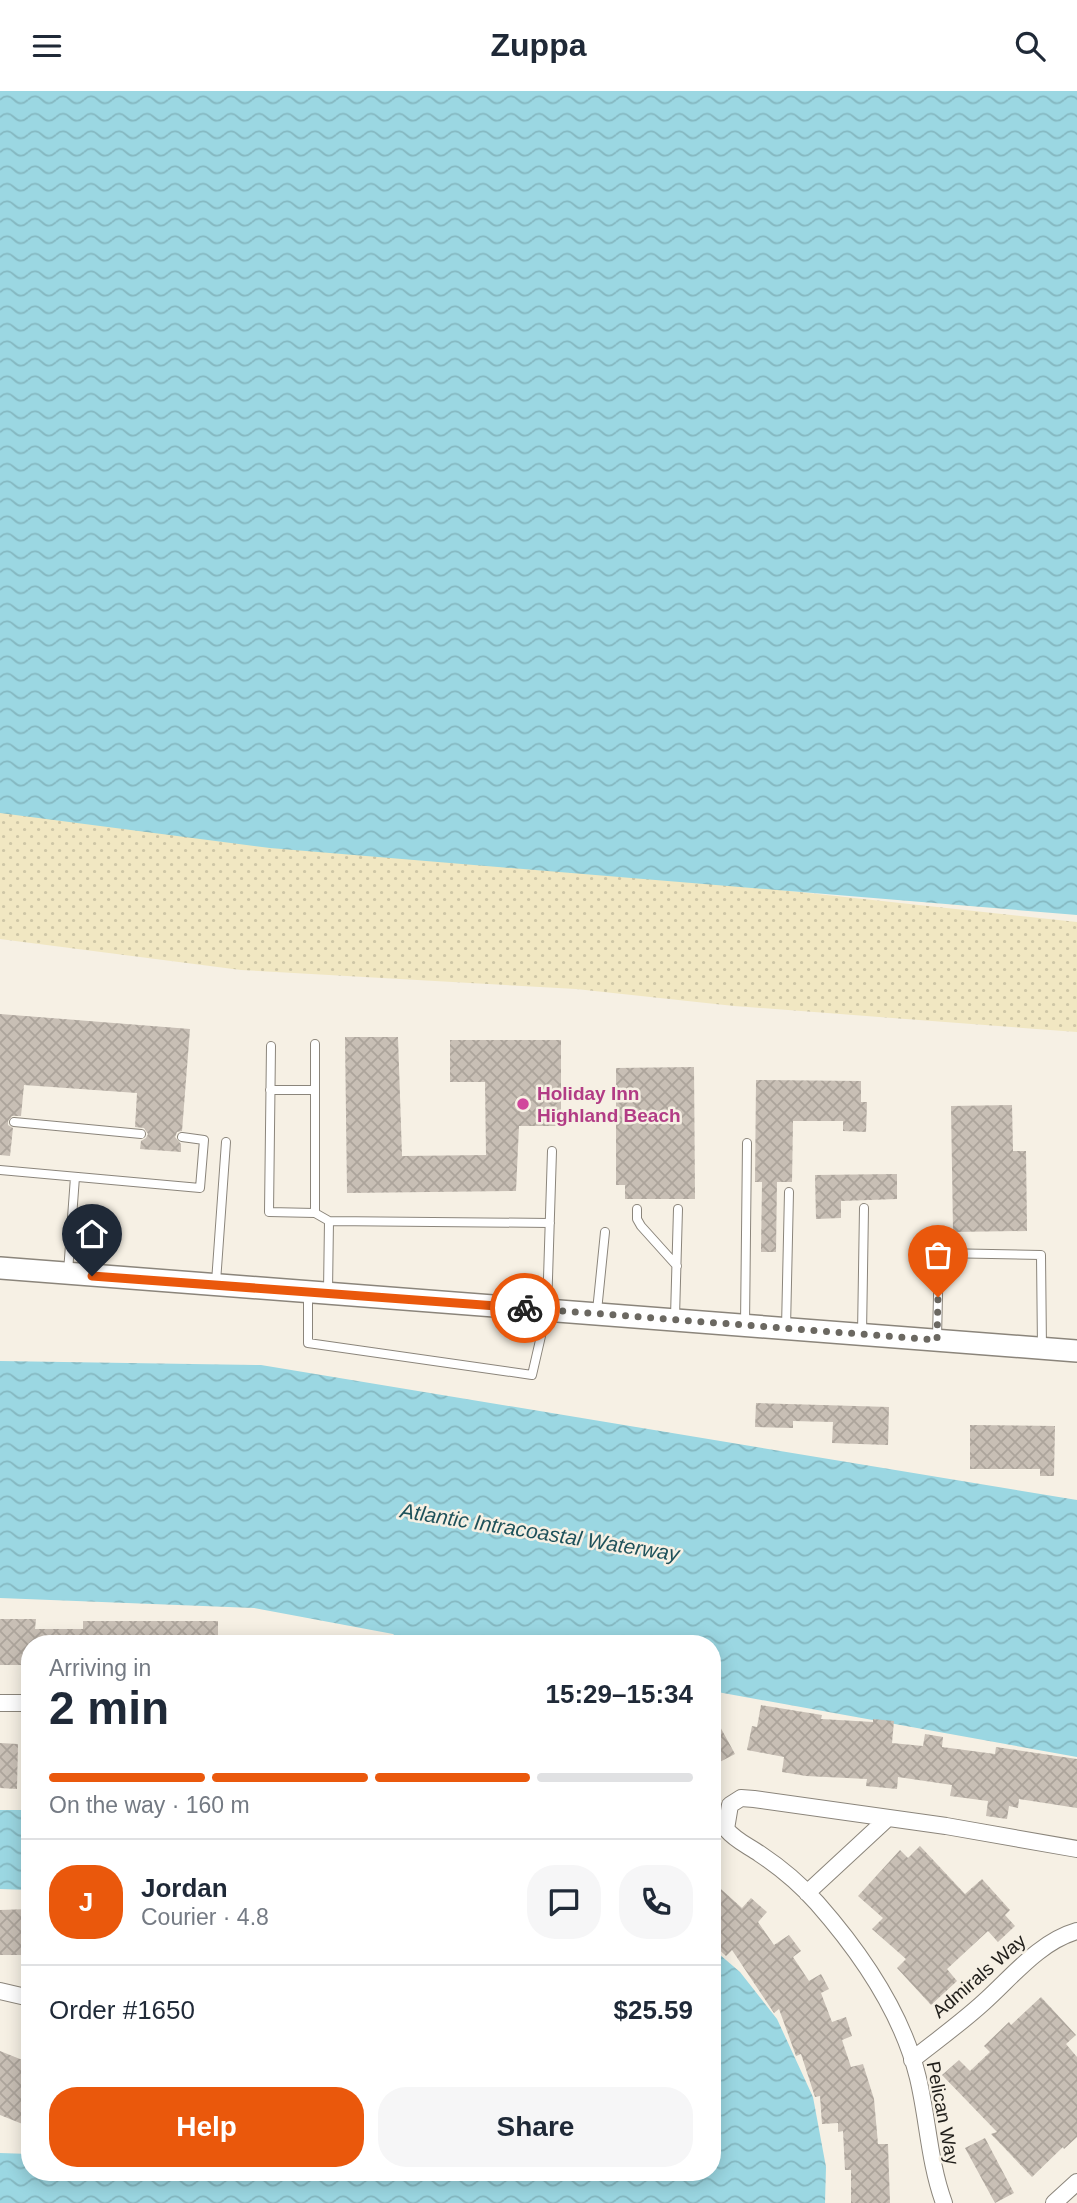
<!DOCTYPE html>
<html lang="en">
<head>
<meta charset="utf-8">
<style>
	:root { --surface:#fff; --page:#f6f6f7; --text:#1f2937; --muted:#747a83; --line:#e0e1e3; --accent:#ea580c }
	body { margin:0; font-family:Helvetica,sans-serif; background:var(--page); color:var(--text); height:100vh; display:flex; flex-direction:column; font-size:26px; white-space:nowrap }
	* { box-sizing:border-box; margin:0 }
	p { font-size:23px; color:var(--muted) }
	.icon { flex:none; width:38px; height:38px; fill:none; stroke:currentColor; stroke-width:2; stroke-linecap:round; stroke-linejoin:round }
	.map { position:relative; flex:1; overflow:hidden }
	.panel { position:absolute; left:21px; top:1544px; width:700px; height:546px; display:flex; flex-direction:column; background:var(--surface); border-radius:28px; box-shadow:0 4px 18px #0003 }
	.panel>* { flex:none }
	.pin { position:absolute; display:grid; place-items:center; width:60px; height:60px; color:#fff; margin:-72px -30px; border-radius:50% 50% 50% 0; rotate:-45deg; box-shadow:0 0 7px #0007 }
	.pin .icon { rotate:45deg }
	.courier { position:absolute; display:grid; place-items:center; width:70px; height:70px; margin:-35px; border:5px solid #ea580c; border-radius:50%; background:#fff; color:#222; box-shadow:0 2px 9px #0007 }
	.summary em { font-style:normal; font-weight:600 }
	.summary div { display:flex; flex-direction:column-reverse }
	.summary { display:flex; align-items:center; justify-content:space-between; height:119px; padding:0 28px }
	h1 { font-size:46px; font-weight:600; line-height:52px }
	.bar { display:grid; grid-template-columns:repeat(4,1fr); gap:10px 7px; align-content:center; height:84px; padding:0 28px }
	.bar i { height:9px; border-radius:5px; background:var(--line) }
	.bar .active { background:var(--accent) }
	.bar p { grid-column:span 4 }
	.line { display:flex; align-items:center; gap:18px; padding:0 28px; border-top:2px solid var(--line) }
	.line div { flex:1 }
	.round { display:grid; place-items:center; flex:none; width:74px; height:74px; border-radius:28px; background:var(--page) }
	.action { display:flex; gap:14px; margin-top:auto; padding:14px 28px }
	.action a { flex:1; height:80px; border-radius:28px; background:var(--accent); color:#fff; font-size:28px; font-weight:600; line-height:80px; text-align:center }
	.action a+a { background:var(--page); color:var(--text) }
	header { display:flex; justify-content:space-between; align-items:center; height:91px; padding:0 28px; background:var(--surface); font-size:32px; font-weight:600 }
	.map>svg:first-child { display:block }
	.sand { fill:url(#sand-dots) }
	.water { fill:url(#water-waves) }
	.building { fill:url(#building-cross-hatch) }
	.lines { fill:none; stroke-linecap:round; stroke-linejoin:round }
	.service-casing { stroke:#8b857b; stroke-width:10 }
	.minor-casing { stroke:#8b857b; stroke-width:18 }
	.secondary-casing { stroke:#8b857b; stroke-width:24 }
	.service { stroke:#fff; stroke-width:8 }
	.minor { stroke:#fff; stroke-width:16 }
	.secondary { stroke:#fff; stroke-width:21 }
	.done { stroke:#6b6861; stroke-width:7; stroke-dasharray:0 12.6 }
	.route { stroke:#ea580c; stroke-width:9 }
	.hotel-dot { fill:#d1479c; stroke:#f6f0e4; stroke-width:2.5 }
	.labels { text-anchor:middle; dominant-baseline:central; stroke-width:5; stroke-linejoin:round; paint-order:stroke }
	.hotel-label { font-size:19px; font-weight:bold; fill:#b23c85; stroke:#f6f0e4; text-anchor:start }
	.street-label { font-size:19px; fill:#201e1a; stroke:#f6f0e4 }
	.water-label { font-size:21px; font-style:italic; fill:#1e515a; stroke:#f6f0e4 }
</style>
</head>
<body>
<header><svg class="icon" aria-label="menu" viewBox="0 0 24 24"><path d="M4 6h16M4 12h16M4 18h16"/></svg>Zuppa<svg class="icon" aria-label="search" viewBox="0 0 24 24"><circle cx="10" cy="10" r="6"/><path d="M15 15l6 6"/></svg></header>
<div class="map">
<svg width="1077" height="2112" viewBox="0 0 1077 2112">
	<defs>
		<pattern id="sand-dots" width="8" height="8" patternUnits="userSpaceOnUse" patternTransform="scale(1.75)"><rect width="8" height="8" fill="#f1e7c2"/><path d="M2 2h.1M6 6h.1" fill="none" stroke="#cec6a6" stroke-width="1.8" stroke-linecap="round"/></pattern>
		<pattern id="water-waves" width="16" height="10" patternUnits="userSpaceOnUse" patternTransform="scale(1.75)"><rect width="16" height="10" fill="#9bd7e2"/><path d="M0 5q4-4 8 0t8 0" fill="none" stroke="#85b8c1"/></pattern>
		<pattern id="building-cross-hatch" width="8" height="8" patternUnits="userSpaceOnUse" patternTransform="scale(1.75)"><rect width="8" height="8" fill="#c8bfb5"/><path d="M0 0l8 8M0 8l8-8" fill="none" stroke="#aca49b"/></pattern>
	</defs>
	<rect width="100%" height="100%" fill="#f6f0e4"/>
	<path class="sand" d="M0 715 1077 831V941L734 915 576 898 241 879 0 848Z"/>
	<path class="water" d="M0 0H1077V824L270 757 0 722Z
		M0 1270 261 1274 1077 1409V1666L712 1600V1552H404L393 1543 254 1517 0 1507Z
		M0 1719H30V1799L0 1798Z
		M712 1857 740 1881 777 1928 813 2006 826 2076 825 2112H0V2062L30 2063V2081H712Z"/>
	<path class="building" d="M0 923 190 938 182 1040 177 1041 175 1046 181 1053V1061L140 1058 141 1050 146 1047 148 1043 144 1037 135 1036 137 1002 24 994 21 1025H12L8 1030V1034L13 1037 10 1065 0 1064Z
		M345 946H398L402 1065 486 1064 485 991H450V949H561V1035H519L516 1100 347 1102Z
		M694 976 695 1108H625V1094H616V977Z
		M756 989 861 990V1011H867L866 1041 843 1040V1030H793L792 1091H777L776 1161H761L762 1091H755Z
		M1012 1014 1013 1060H1026L1027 1140 953 1141 951 1015Z
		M897 1083V1108L841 1110V1127L816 1128 815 1084Z
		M756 1312 889 1316 888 1354 832 1352 833 1331 793 1330V1337L755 1336Z
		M970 1334 1055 1335 1054 1385H1040V1378H970Z
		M0 1528H36L35 1538H83V1530H218V1552H30V1570L21 1569V1574H0Z
		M761 1614 822 1624 821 1628 873 1631V1628L894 1630 892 1652 923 1655 925 1643 943 1646 942 1656 995 1663 996 1656 1077 1668V1717L1019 1708 1018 1717 1009 1715 1007 1728 986 1725 988 1710 950 1705 952 1694 898 1686 897 1698 866 1695 867 1688 806 1685 782 1681 784 1666 747 1659 752 1635 757 1636Z
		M712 1621 735 1663 712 1675Z
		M0 1652 18 1653 17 1698 0 1697Z
		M920 1755 965 1803 982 1788 1010 1819 1005 1824 1015 1835 998 1851 988 1840 947 1878 957 1890 931 1914 897 1877 906 1868 872 1838 883 1827 858 1805 900 1759 908 1767Z
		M712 1790 742 1817 751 1807 767 1821 758 1831 774 1854 789 1844 801 1860 793 1866 809 1890 821 1883 829 1898 821 1902 832 1931 846 1926 852 1945 842 1949 851 1976 863 1973 874 2008 878 2053H888L890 2112H851V2079H845L843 2040 838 2041V2032L822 2033 820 2005 815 2006 801 1963 796 1965 779 1918 774 1922 732 1859 726 1865 712 1852Z
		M30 1818V1864H0V1819Z
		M1041 1906 1076 1944 1066 1953 1077 1966V2046L1064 2058 1063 2056 1032 2086 991 2043 997 2041 942 1984 959 1969 970 1980 990 1961 984 1955 1009 1931 1011 1934Z
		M0 1960 30 1972V2036L0 2024Z
		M985 2047 1014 2102 995 2112 965 2057Z"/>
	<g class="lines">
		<defs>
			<path id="service" d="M271 955 269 1121 315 1122 329 1130 550 1132
				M270 999H315
				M14 1031 141 1043
				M0 1079 200 1097 204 1049 182 1046
				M637 1118V1128L641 1135 677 1175
				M315 1122V953
				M68 1181 75 1086
				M216 1191 226 1051
				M328 1200 329 1130
				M308 1201V1252L532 1284 547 1219 552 1060
				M597 1220 605 1141
				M675 1226 678 1118
				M745 1234 747 1052
				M786 1237 789 1101
				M862 1243 864 1117
				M937 1247 939 1162 1041 1164 1042 1257"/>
			<path id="minor" d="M0 1612H30
				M807 1802 888 1727
				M0 1900 30 1907
				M912 1969C936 1950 961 1932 984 1911 1012 1886 1039 1851 1077 1840
				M944 2112C929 2071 928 2029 918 1987 902 1921 861 1862 817 1812 800 1793 781 1777 760 1763 747 1754 736 1750 726 1738L730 1714 741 1707 754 1708 946 1735 1077 1758
				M1054 2112 1077 2091"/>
			<path id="secondary" d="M0 1177 1077 1260"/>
		</defs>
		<use href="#service" class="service-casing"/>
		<use href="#minor" class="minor-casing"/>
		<use href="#secondary" class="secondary-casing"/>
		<use href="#service" class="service"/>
		<use href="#minor" class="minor"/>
		<use href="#secondary" class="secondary"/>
	</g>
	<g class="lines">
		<path class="done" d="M525 1217 937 1249 938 1206"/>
		<path class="route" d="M92 1185 525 1217"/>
	</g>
	<circle class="hotel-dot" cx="523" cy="1013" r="7"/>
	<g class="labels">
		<g class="hotel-label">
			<text x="537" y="1002">Holiday Inn<tspan x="537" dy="22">Highland Beach</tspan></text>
		</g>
		<g class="street-label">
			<text transform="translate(979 1885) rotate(-41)">Admirals Way</text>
			<text transform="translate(943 2022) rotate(79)">Pelican Way</text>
		</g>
		<g class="water-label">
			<text transform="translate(540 1441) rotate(9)">Atlantic Intracoastal Waterway</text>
		</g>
	</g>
</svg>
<div class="pin" style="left:938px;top:1206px;background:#ea580c"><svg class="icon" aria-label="bag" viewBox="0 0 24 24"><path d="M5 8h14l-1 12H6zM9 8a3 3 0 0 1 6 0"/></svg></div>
<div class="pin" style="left:92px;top:1185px;background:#1f2937"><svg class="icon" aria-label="home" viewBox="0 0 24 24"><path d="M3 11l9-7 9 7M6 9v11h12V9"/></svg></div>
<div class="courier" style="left:525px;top:1217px"><svg class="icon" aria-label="bike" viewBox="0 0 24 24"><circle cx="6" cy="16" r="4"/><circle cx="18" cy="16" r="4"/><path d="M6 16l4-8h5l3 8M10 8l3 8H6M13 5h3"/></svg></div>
<section class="panel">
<div class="summary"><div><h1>2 min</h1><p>Arriving in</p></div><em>15:29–15:34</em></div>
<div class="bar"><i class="active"></i><i class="active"></i><i class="active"></i><i></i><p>On the way · 160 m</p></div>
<div class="line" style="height:126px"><b class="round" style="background:var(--accent);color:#fff">J</b><div><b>Jordan</b><p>Courier · 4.8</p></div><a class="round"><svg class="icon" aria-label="chat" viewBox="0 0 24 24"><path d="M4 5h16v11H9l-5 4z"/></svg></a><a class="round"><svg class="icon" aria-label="phone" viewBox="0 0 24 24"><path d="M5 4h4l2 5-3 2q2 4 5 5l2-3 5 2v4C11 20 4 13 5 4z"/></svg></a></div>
<div class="line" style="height:91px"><div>Order #1650</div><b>$25.59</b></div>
<div class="action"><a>Help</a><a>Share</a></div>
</section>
</div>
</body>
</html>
